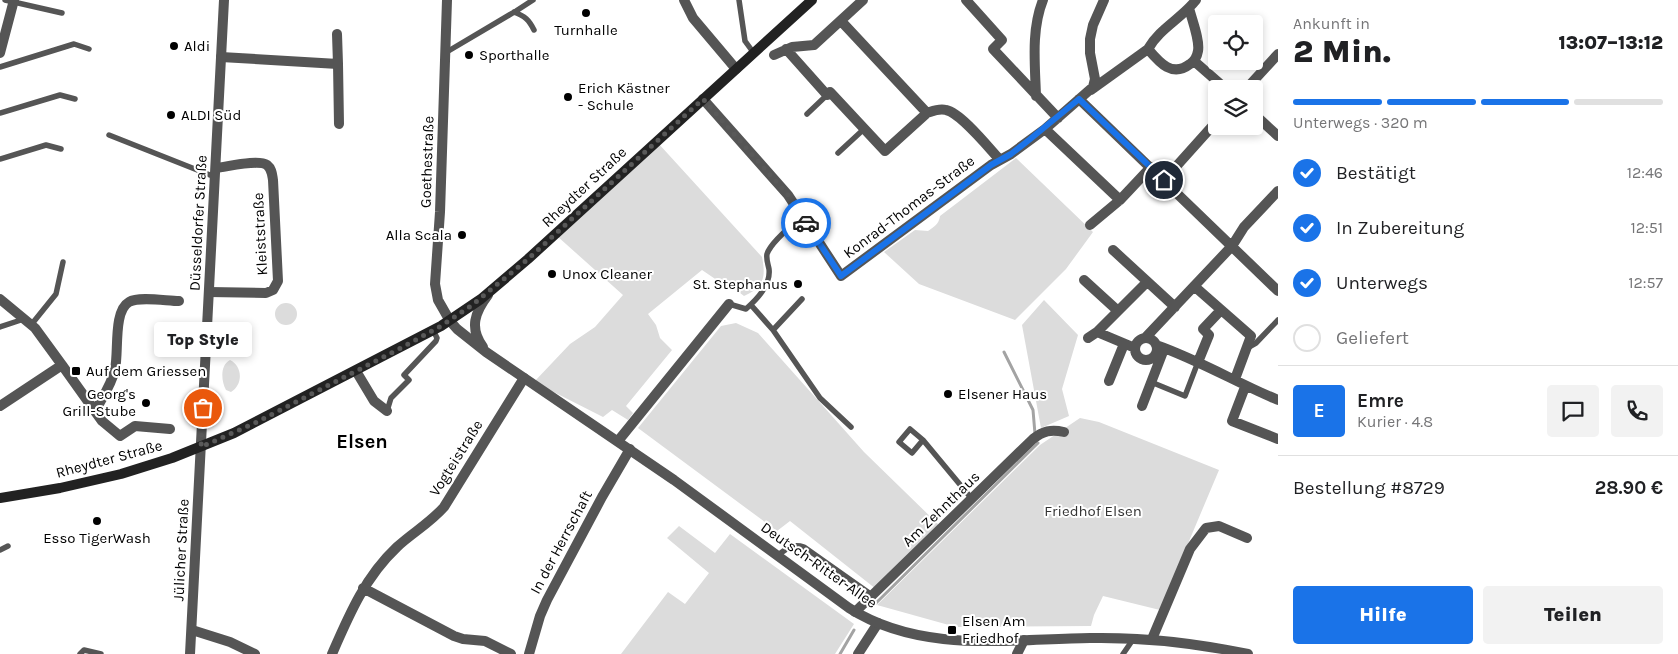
<!DOCTYPE html>
<html lang="de">
<head>
<meta charset="utf-8">
<style>
	:root { --surface:#fff; --page:#f2f2f2; --text:#202124; --muted:#757577; --line:#e0e0e0; --accent:#1a73e8 }
	body { margin:0; font-family:Karla,sans-serif; background:var(--page); color:var(--text); height:100vh; display:flex; flex-direction:column; font-size:19px; white-space:nowrap }
	* { box-sizing:border-box; margin:0 }
	p { font-size:16px; color:var(--muted) }
	.icon { flex:none; width:28px; height:28px; fill:none; stroke:currentColor; stroke-width:2; stroke-linecap:round; stroke-linejoin:round }
	.map { position:relative; flex:1; overflow:hidden }
	.panel { display:flex; flex-direction:column; background:var(--surface); width:400px }
	.panel>* { flex:none }
	.controls { position:absolute; left:1208px; top:15px; display:grid; gap:10px }
	.controls a { display:grid; place-items:center; width:55px; height:55px; border-radius:5px; background:var(--surface); box-shadow:0 2px 8px #0003; font-size:25px }
	.pin { position:absolute; display:grid; place-items:center; width:42px; height:42px; color:#fff; margin:-21px; border:2px solid #fff; border-radius:50%; box-shadow:0 1px 5px #0007 }
	.courier { position:absolute; display:grid; place-items:center; width:50px; height:50px; margin:-25px; border:4px solid #1a73e8; border-radius:50%; background:#fff; color:#222; box-shadow:0 1px 6px #0007 }
	.bubble { position:absolute; height:35px; border-radius:5px; background:var(--surface); box-shadow:0 2px 8px #0003; font-size:16px; font-weight:800; line-height:35px; text-align:center }
	.head em { font-style:normal; font-weight:800 }
	.head div { display:flex; flex-direction:column-reverse }
	.head { display:flex; align-items:center; justify-content:space-between; height:85px; padding:0 15px }
	h1 { font-size:32px; font-weight:800; line-height:38px }
	.bar { display:grid; grid-template-columns:repeat(4,1fr); gap:8px 5px; align-content:center; height:60px; padding:0 15px }
	.bar i { height:6px; border-radius:4px; background:var(--line) }
	.bar .active { background:var(--accent) }
	.bar p { grid-column:span 4 }
	.line { display:flex; align-items:center; gap:12px; padding:0 15px; border-top:1px solid var(--line) }
	.line div { flex:1 }
	.round { display:grid; place-items:center; flex:none; width:52px; height:52px; border-radius:5px; background:var(--page) }
	ol { padding:0 15px; list-style:none }
	li { display:flex; align-items:center; gap:15px; height:55px }
	li p { margin-inline-start:auto }
	li .icon { padding:5px; border-radius:50%; background:var(--accent); color:#fff; stroke-width:4 }
	li:last-child { color:var(--muted) }
	li i { width:28px; height:28px; border:2px solid var(--line); border-radius:50% }
	.button { display:flex; gap:10px; margin-top:auto; padding:10px 15px }
	.button a { flex:1; height:58px; border-radius:5px; background:var(--accent); color:#fff; font-size:20px; font-weight:800; line-height:58px; text-align:center }
	.button a+a { background:var(--page); color:var(--text) }
	main { display:flex; flex:1; min-height:0 }
	.map>svg:first-child { display:block }
	.green { fill:#dcdcdc }
	.lines { fill:none; stroke-linecap:round; stroke-linejoin:round }
	.stream { stroke:#a3a3a3; stroke-width:3 }
	.service { stroke:#555; stroke-width:5.5 }
	.minor { stroke:#555; stroke-width:10 }
	.tertiary { stroke:#555; stroke-width:10 }
	.secondary { stroke:#222; stroke-width:10 }
	.done { stroke:#595959; stroke-width:5; stroke-dasharray:0 9 }
	.route { stroke:#1a73e8; stroke-width:6 }
	.poi-dot { fill:#000; stroke:#fff; stroke-width:2 }
	.labels { text-anchor:middle; dominant-baseline:central; stroke-width:4; stroke-linejoin:round; paint-order:stroke }
	.poi-label { font-size:15px; fill:#000; stroke:#fff; text-anchor:start }
	.street-label { font-size:15px; fill:#000; stroke:#fff }
	.park-label { font-size:15px; fill:#333; stroke:#fff }
	.district-label { font-size:20px; font-weight:bold; fill:#000; stroke:#fff }
</style>
</head>
<body>
<main>
<div class="map">
<svg width="1278" height="654" viewBox="0 0 1278 654">
	<rect width="100%" height="100%" fill="#fff"/>
	<path class="green" d="M658 143 762 257C766 277 764 287 744 296L735 289 727 287 702 270 648 314 656 325 660 338 672 350 626 406 633 413 628 420 612 410 603 417 534 382 570 344 595 327 623 295 557 236Z
		M1016 158 1093 232 1066 269 1015 320 919 284 884 252 915 230 928 231C934 227 939 224 940 216Z
		M1044 300 1078 335 1062 389 1069 416 1041 428 1022 325Z
		M275 314a11 11 0 1 1 22 0a11 11 0 1 1-22 0Z
		M736 323 758 333 864 452 940 526 876 589 790 521 777 531 638 428 721 326Z
		M230 360C243 366 243 385 231 392L226 390C221 381 220 365 230 360Z
		M1080 418 1099 422 1219 470 1160 610 1103 596 1094 615 1091 626 956 627 877 605 1040 445Z
		M679 526 715 553 730 534 854 624 835 654H621L668 592 685 604 709 573 667 538Z"/>
	<g class="lines">
		<path class="stream" d="M1004 352 1033 410 1035 434
			M873 606 1038 443
			M840 654 854 630"/>
		<path class="service" d="M5 0 62 13
			M739 0 745 41 753 52
			M514 12C525 16 529 20 534 30
			M445 53 516 11 533 0
			M0 67 74 44 89 49
			M0 113 60 95 75 99
			M807 114 827 95
			M109 135 215 177
			M838 153 864 129
			M0 159 46 145 61 149
			M729 304 746 309C757 299 771 285 769 269 768 264 766 259 767 254 771 242 792 225 802 217
			M751 305 773 330 820 398 851 427
			M31 325 56 294 63 262
			M0 327 24 319
			M773 330 802 299
			M1249 347 1256 343 1278 320
			M1151 382 1185 396 1198 362
			M387 411 391 398 409 380 404 375 436 341 437 338 433 330
			M923 440 912 453 899 442 910 429 923 440 972 499
			M0 550 8 546
			M777 556C786 549 792 543 804 547L872 595
			M80 654 84 650 101 654
			M1123 654 1134 638"/>
		<path class="minor" d="M447 0 440 212 435 284 438 300 450 321
			M684 0 693 18 736 69
			M966 0 1002 40 993 49 1058 118
			M1189 8C1192 20 1200 40 1198 51 1197 57 1195 61 1190 64 1172 78 1159 62 1148 49 1159 29 1182 18 1196 0
			M841 21 927 113C933 111 939 108 946 110 961 113 988 147 1000 160
			M337 34 338 64
			M786 49 827 95 830 92 885 151 927 113
			M0 53 14 0
			M774 55 792 47 814 45 863 0
			M221 57 338 64 339 124
			M1194 61 1226 89
			M1246 89 1278 54
			M1091 90 1148 49
			M1036 96C1035 64 1031 30 1043 0
			M703 99 788 195 841 276 991 165 1011 154 1045 129 1093 87 1095 79 1090 53V39L1093 25 1104 0
			M1079 99 1278 291
			M1254 114 1278 136
			M1045 129 1120 200
			M1164 180 1216 122
			M1090 225 1120 200 1151 167
			M1113 250 1175 307
			M1084 280 1118 311
			M1194 286 1251 336 1235 379
			M209 292 266 293 273 290 278 281 273 180C272 174 272 169 267 165 258 159 227 167 216 168
			M0 299 35 328 62 365
			M1097 332 1135 348
			M1146 337 1232 246 1244 227 1278 191
			M1088 338 1097 332 1147 282
			M1135 349a11 11 0 1 1 22 0a11 11 0 1 1-22 0Z
			M1156 345C1199 360 1237 383 1278 400
			M1198 362 1209 335 1203 329 1221 310
			M356 371 374 401 387 411
			M1109 381 1124 344
			M1245 387 1232 421 1278 439
			M0 406 62 365 102 421 120 436 135 426 170 429
			M1142 406 1164 349
			M95 411C102 398 112 384 115 369 119 352 113 311 129 302 139 296 167 301 179 301
			M618 441 729 304
			M363 588 454 636 463 639 485 641 511 654
			M855 612 1033 439C1043 431 1051 429 1064 432
			M192 630 230 642 255 654
			M1152 639 1190 549 1206 528 1219 526 1247 538
			M332 654C349 615 365 577 397 547 412 533 430 523 444 507L524 378
			M529 654 540 616 547 600 602 497 630 449
			M858 654 878 623
			M1017 654 1024 640"/>
		<path class="tertiary" d="M450 321 457 329 486 352 674 480 849 608C921 654 1009 639 1090 638 1144 637 1196 643 1248 654
			M483 347C469 328 475 312 488 295
			M190 654 224 0"/>
		<path class="secondary" d="M0 498 60 488 121 474 172 458 234 433 441 326 481 299 528 259 812 0"/>
	</g>
	<g class="lines">
		<path class="done" d="M203 408 201 447 255 423 401 348 441 326 471 306 528 259 703 99 788 195 806 223"/>
		<path class="route" d="M806 223 841 276 991 165 1011 154 1029 140 1079 99 1164 180"/>
	</g>
	<g class="poi-dot">
		<circle cx="586" cy="13" r="5"/>
		<circle cx="174" cy="46" r="5"/>
		<circle cx="469" cy="55" r="5"/>
		<circle cx="568" cy="97" r="5"/>
		<circle cx="171" cy="115" r="5"/>
		<circle cx="462" cy="235" r="5"/>
		<circle cx="552" cy="274" r="5"/>
		<circle cx="798" cy="284" r="5"/>
		<rect x="71" y="366" width="10" height="10" rx="2.5"/>
		<circle cx="948" cy="394" r="5"/>
		<circle cx="146" cy="403" r="5"/>
		<circle cx="97" cy="521" r="5"/>
		<rect x="947" y="625" width="10" height="10" rx="2.5"/>
	</g>
	<g class="labels">
		<g class="poi-label">
			<text x="586" y="30" text-anchor="middle">Turnhalle</text>
			<text x="184" y="46">Aldi</text>
			<text x="479" y="55">Sporthalle</text>
			<text x="578" y="88">Erich Kästner<tspan x="578" dy="17">- Schule</tspan></text>
			<text x="181" y="115">ALDI Süd</text>
			<text x="452" y="235" text-anchor="end">Alla Scala</text>
			<text x="562" y="274">Unox Cleaner</text>
			<text x="788" y="284" text-anchor="end">St. Stephanus</text>
			<text x="86" y="371">Auf dem Griessen</text>
			<text x="136" y="394" text-anchor="end">Georg's<tspan x="136" dy="17">Grill-Stube</tspan></text>
			<text x="958" y="394">Elsener Haus</text>
			<text x="97" y="538" text-anchor="middle">Esso TigerWash</text>
			<text x="962" y="621">Elsen Am<tspan x="962" dy="17">Friedhof</tspan></text>
		</g>
		<g class="street-label">
			<text transform="translate(427 162) rotate(-88)">Goethestraße</text>
			<text transform="translate(584 187) rotate(-43)">Rheydter Straße</text>
			<text transform="translate(909 207) rotate(-37)">Konrad-Thomas-Straße</text>
			<text transform="translate(198 223) rotate(-87)">Düsseldorfer Straße</text>
			<text transform="translate(260 234) rotate(-93)">Kleiststraße</text>
			<text transform="translate(456 458) rotate(-58)">Vogteistraße</text>
			<text transform="translate(109 459) rotate(-15)">Rheydter Straße</text>
			<text transform="translate(941 509) rotate(-44)">Am Zehnthaus</text>
			<text transform="translate(561 542) rotate(-62)">In der Herrschaft</text>
			<text transform="translate(181 550) rotate(-87)">Jülicher Straße</text>
			<text transform="translate(819 565) rotate(35)">Deutsch-Ritter-Allee</text>
		</g>
		<g class="park-label">
			<text x="1093" y="511">Friedhof Elsen</text>
		</g>
		<g class="district-label">
			<text x="362" y="441">Elsen</text>
		</g>
	</g>
</svg>
<div class="controls">
<a><svg class="icon" aria-label="locate" viewBox="0 0 24 24"><circle cx="12" cy="12" r="6"/><path d="M12 2v4M12 18v4M2 12h4M18 12h4"/></svg></a>
<a><svg class="icon" aria-label="layers" viewBox="0 0 24 24"><path d="M12 4l9 5-9 5-9-5zM3 14l9 5 9-5"/></svg></a>
</div>
<div class="pin" style="left:203px;top:408px;background:#ea580c"><svg class="icon" aria-label="bag" viewBox="0 0 24 24"><path d="M5 8h14l-1 12H6zM9 8a3 3 0 0 1 6 0"/></svg></div>
<div class="pin" style="left:1164px;top:180px;background:#1f2937"><svg class="icon" aria-label="home" viewBox="0 0 24 24"><path d="M3 11l9-7 9 7M6 9v11h12V9"/></svg></div>
<div class="courier" style="left:806px;top:223px"><svg class="icon" aria-label="car" viewBox="0 0 24 24"><path d="M5 17H2v-5l4-1 3-4h7l3 4 3 1v5h-3M9 17h6M6 11h13"/><circle cx="7" cy="17" r="2"/><circle cx="17" cy="17" r="2"/></svg></div>
<div class="bubble" style="left:154px;top:322px;width:98px">Top Style</div>
</div>
<section class="panel">
<div class="head"><div><h1>2 Min.</h1><p>Ankunft in</p></div><em>13:07–13:12</em></div>
<div class="bar"><i class="active"></i><i class="active"></i><i class="active"></i><i></i><p>Unterwegs · 320 m</p></div>
<ol>
<li><svg class="icon" aria-label="check" viewBox="0 0 24 24"><path d="M5 12l5 5 9-10"/></svg>Bestätigt<p>12:46</p></li>
<li><svg class="icon" aria-label="check" viewBox="0 0 24 24"><path d="M5 12l5 5 9-10"/></svg>In Zubereitung<p>12:51</p></li>
<li><svg class="icon" aria-label="check" viewBox="0 0 24 24"><path d="M5 12l5 5 9-10"/></svg>Unterwegs<p>12:57</p></li>
<li><i></i>Geliefert</li>
</ol>
<div class="line" style="height:90px"><b class="round" style="background:var(--accent);color:#fff">E</b><div><b>Emre</b><p>Kurier · 4.8</p></div><a class="round"><svg class="icon" aria-label="chat" viewBox="0 0 24 24"><path d="M4 5h16v11H9l-5 4z"/></svg></a><a class="round"><svg class="icon" aria-label="phone" viewBox="0 0 24 24"><path d="M5 4h4l2 5-3 2q2 4 5 5l2-3 5 2v4C11 20 4 13 5 4z"/></svg></a></div>
<div class="line" style="height:65px"><div>Bestellung #8729</div><b>28.90 €</b></div>
<div class="button"><a>Hilfe</a><a>Teilen</a></div>
</section>
</main>
</body>
</html>
